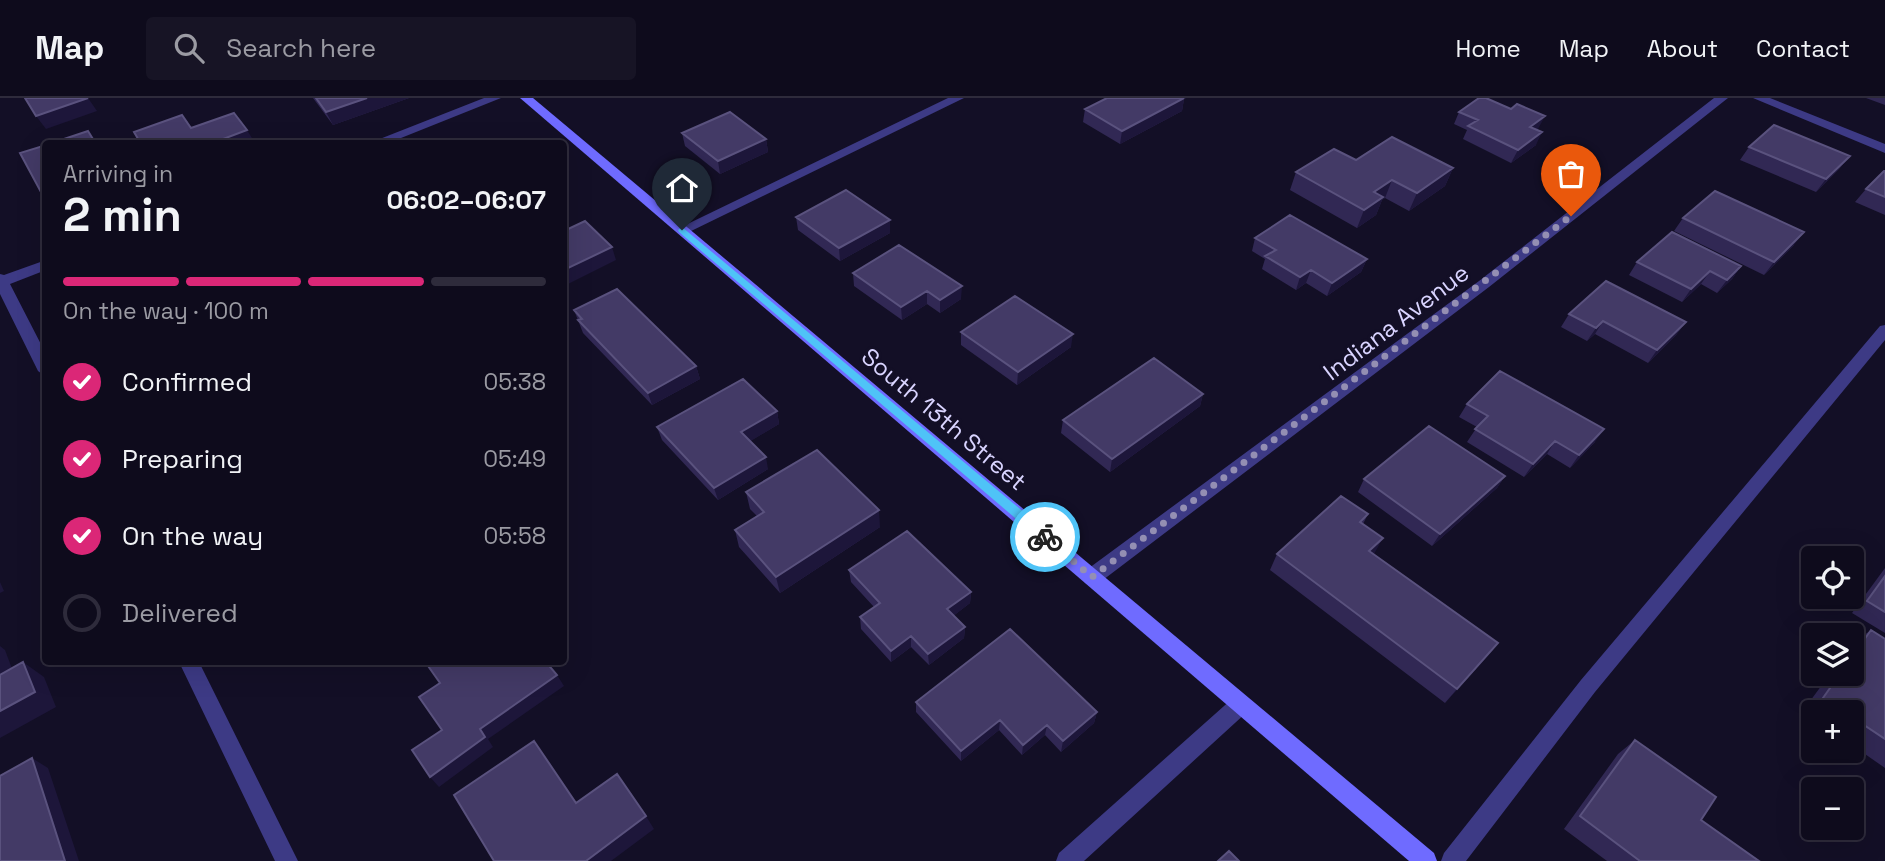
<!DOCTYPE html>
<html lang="en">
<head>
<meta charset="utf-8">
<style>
	:root { --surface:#0e0b1c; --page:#171425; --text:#f1f3f6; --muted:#9b9ba3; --line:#2e2b3b; --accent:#db2777 }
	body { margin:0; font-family:"Space Grotesk",sans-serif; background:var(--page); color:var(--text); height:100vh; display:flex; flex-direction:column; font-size:26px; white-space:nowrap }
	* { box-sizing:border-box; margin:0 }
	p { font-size:23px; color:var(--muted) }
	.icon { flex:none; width:38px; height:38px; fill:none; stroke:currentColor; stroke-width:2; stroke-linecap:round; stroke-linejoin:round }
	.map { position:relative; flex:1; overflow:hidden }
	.drawer { position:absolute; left:42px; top:42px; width:525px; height:525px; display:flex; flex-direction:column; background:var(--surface); border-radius:7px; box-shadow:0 7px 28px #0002,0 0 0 2px var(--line) }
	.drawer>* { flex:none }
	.buttons { position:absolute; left:1801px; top:448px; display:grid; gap:14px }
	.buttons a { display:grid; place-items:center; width:63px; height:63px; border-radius:7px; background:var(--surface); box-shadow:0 7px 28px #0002,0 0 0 2px var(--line); font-size:35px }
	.pin { position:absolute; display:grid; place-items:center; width:60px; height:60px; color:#fff; margin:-72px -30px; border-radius:50% 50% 50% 0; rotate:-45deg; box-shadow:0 0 7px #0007 }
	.pin .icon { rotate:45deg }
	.courier { position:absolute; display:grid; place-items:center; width:70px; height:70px; margin:-35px; border:5px solid #4fc3f7; border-radius:50%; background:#fff; color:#222; box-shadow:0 2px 9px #0007 }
	.headline em { font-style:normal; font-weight:700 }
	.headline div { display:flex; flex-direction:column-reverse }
	.headline { display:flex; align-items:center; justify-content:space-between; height:119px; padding:0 21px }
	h1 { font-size:46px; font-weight:700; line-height:52px }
	.bar { display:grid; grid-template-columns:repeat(4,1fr); gap:10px 7px; align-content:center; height:84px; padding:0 21px }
	.bar i { height:9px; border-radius:5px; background:var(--line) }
	.bar .on { background:var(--accent) }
	.bar p { grid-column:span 4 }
	ol { padding:0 21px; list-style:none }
	li { display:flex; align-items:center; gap:21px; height:77px }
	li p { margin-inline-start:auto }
	li .icon { padding:7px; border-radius:50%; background:var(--accent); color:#fff; stroke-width:4 }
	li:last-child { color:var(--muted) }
	li i { width:38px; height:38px; border:4px solid var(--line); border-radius:50% }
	header { display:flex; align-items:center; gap:42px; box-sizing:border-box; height:98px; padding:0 35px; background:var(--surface); border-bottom:2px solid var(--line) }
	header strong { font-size:33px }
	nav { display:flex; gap:38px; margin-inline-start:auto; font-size:24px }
	.search { width:490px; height:63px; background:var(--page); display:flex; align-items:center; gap:18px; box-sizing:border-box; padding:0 24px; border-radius:7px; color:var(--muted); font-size:26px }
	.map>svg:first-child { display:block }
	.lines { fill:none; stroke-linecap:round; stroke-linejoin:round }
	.lane { fill:#3d3a85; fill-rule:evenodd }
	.street { fill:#3d3a85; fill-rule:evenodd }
	.secondary { fill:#6f6bff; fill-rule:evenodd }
	.wall { fill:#312854 }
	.shaded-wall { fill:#1d163a }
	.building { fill:#433a66; stroke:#5a527e; stroke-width:2 }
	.route { fill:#4fc3f7 }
	.done { stroke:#948fb3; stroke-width:7; stroke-dasharray:0 12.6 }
	.labels { text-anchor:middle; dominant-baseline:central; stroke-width:6; stroke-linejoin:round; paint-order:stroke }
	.street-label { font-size:24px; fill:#d9d4ff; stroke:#130f26 }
</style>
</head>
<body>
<header>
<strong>Map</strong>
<div class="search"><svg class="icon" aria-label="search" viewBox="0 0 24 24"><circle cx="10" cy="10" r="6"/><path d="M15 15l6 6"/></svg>Search here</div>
<nav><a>Home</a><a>Map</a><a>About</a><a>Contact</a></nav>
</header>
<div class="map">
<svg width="1885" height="763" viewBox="0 0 1885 763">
	<rect width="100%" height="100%" fill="#130f26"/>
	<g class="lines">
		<path class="lane" d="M1885 227V242L1595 594 1466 763H1441L1444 755 1581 582 1880 228Z"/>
		<path class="street" d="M484 0H501L386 46H367Z
			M948 0H964L687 135 682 136 675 132Z
			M1714 0H1728L1489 189 1099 485 1092 487 1085 485 1083 479 1085 473 1479 183Z
			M1753 0H1770L1885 46V55Z
			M46 162V172L10 186 46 256V279L38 273 0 196V176L4 177Z
			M179 564H199L298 763H275Z
			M1240 598 1247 600 1250 607 1247 614 1084 763H1056L1059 755 1233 600Z"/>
		<path class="secondary" d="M520 0H533L1434 755 1437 763H1409Z"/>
	</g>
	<path class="wall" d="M313 0H409L333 27Z
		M1107 0H1186L1184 1 1182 13 1120 46 1083 24 1085 11Z
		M1866 0H1885V7Z
		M1459 14 1538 31 1537 32 1536 47 1511 65 1463 41 1467 32 1454 26Z
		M682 35 766 41 768 54 720 76 685 48Z
		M1749 49 1850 58 1839 71 1816 94 1740 62Z
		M1356 62 1453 70 1445 88 1409 113 1385 100 1382 102 1376 117 1357 130 1290 92 1296 74Z
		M1885 73V117L1855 104 1866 91Z
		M796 119 890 135 840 163 798 132Z
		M1683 120 1794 147 1764 177 1674 133Z
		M1255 140 1367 161 1361 174 1327 198 1306 185 1296 192 1262 171 1265 161 1252 153Z
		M1637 164 1741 168 1732 181 1717 195 1701 186 1682 204 1629 177Z
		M853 175 961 201 940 215 927 206 902 222 854 188Z
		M574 212 696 268 700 281 652 307 583 235Z
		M1569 216 1686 224 1676 237 1648 265 1595 236 1587 243 1561 229Z
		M961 234 1071 249 1017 287 961 247Z
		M1203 296 1200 308 1110 374 1061 335 1063 322Z
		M1467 306 1595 344 1570 370 1547 356 1524 379 1467 344 1477 329 1459 319Z
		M777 313 779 326 750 343 768 371 718 402 662 342 657 329Z
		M1505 378 1497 390 1432 448 1358 394 1364 381Z
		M746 394 880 429 780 495 739 449 735 432 757 418 750 411Z
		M1368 416 1363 426 1374 456 1498 545 1445 605 1270 472 1277 456Z
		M1885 470V535L1852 515Z
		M849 472 971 494 970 505 953 518 965 529 964 540 929 567 911 549 891 564 861 531 860 519 874 509 851 484Z
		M1871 532 1885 541V670L1852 647V614H1813V621L1802 614 1830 576H1852V546Z
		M916 604 1097 614 1094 625 1061 654 1045 637 1022 657 999 632 961 663 916 614Z
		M1635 642 1701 722 1760 763H1607L1564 731 1618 656Z"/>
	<path class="shaded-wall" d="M88 0 97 13 46 31 36 18Z
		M367 0H409L333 27 326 14Z
		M1174 0H1186L1184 1 1182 13 1120 46 1122 33Z
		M1545 18 1538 31 1523 42 1530 29Z
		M247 32 255 45 210 46Z
		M1542 34 1536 47 1511 65 1518 52Z
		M766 41 768 54 720 76 718 63Z
		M1850 58 1839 71 1816 94 1826 81Z
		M1453 70 1445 88 1409 113 1417 95Z
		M1392 82 1385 100 1382 102 1376 117 1357 130 1364 112 1374 94Z
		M890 122V135L840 163 839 150Z
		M1804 134 1794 147 1764 177 1774 164Z
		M612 149 616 162 564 188V172Z
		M1367 161 1361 174 1327 198 1332 185Z
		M1741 168 1732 181 1717 195 1727 182Z
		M1311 172 1306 185 1296 192 1300 179Z
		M1710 173 1701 186 1682 204 1691 191Z
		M962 188 961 201 940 215V202Z
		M927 193V206L902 222 901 209Z
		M1603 223 1595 236 1587 243 1596 230Z
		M1686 224 1676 237 1648 265 1657 252Z
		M1073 236 1071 249 1017 287 1018 274Z
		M696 268 700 281 652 307 648 295Z
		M1203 296 1200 308 1110 374 1112 361Z
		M777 313 779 326 744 347 741 334Z
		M1604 331 1595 344 1570 370 1579 357Z
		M1555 343 1547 356 1524 379 1533 366Z
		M766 359 768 371 718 402 714 390Z
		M1505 378 1497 390 1432 448 1440 436Z
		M879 412 880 429 780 495 776 479Z
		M1383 440 1374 456 1369 453Z
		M0 484 4 493 0 495Z
		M971 494 970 505 947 523V511Z
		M965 529 964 540 929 567 928 556Z
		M911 538V549L891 564V553Z
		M1498 545 1486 560 1445 605 1457 591Z
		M0 548 5 552 20 592 0 579Z
		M23 564 44 579 56 609 0 640V613Z
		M557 577 564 588 488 641 493 649 439 689 430 679 480 631Z
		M1097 614 1094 625 1061 654 1063 643Z
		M1000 622 999 632 961 663V653Z
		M1047 627 1045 637 1022 657 1023 647Z
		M32 660 48 670 79 763H65Z
		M646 718 654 731 611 763H586Z"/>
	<path class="building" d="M25 0H88L36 18Z
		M316 0H367L326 14Z
		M1107 0H1184L1122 33 1085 11Z
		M1479 0H1486L1511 11 1517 6 1545 18 1530 29 1542 34 1518 52 1468 28 1478 22 1459 14Z
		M730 14 766 41 718 63 682 35Z
		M234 15 247 32 210 46H141L134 34 182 17 191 30Z
		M1774 27 1850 58 1826 81 1749 49Z
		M88 33 96 46H49Z
		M1392 39 1453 70 1417 95 1392 82 1374 94 1383 99 1364 112 1296 74 1334 51 1356 62Z
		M483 42 486 46H474Z
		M46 47V94L42 96 20 55Z
		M1884 73H1885V99L1866 91Z
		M846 92 890 122 839 150 796 119Z
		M1715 93 1804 134 1774 164 1683 120Z
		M1290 117 1367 161 1332 185 1311 172 1300 179 1265 158 1276 152 1255 140Z
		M585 123 612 149 564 172V133Z
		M1672 134 1741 168 1727 182 1710 173 1691 191 1637 164Z
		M899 147 962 188 940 202 927 193 901 209 853 175Z
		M1606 183 1686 224 1657 252 1603 223 1596 230 1569 216Z
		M617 191 696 268 648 295 578 222 582 221 574 212Z
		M1015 198 1073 236 1018 274 961 234Z
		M1154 260 1203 296 1112 361 1063 322Z
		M1500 273 1604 331 1579 357 1555 343 1533 366 1475 331 1488 318 1467 306Z
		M743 281 777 313 741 334 766 359 714 390 657 329Z
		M1429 328 1505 378 1440 436 1364 381Z
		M817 352 879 412 776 479 735 432 764 414 746 394Z
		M1341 398 1368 416 1360 424 1383 440 1369 453 1498 545 1457 591 1277 456Z
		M907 433 971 494 947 511 965 529 928 556 911 538 891 553 860 519 880 505 849 472Z
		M1885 478V514L1867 503Z
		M1010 531 1097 614 1063 643 1047 627 1023 647 1000 622 961 653 916 604Z
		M1871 532 1885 541V641L1852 619V614H1845L1823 600 1840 576H1852V559Z
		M23 564 35 594 0 613V577Z
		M429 564H516L519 566 523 564H546L557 577 480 631 485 639 430 679 412 652 442 632 419 599 440 585 426 565Z
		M1635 642 1716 699 1701 722 1759 763H1640L1580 718Z
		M534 643 576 705 617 676 646 718 586 763H494L454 697Z
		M32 660 65 763H0V678Z
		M1229 753 1239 763H1218Z"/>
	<path class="route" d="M682 129 1049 435V442H1041L679 134 678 132Z"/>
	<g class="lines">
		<path class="done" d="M1045 439 1092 479 1571 118"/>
	</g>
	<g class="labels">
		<g class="street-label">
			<text transform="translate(1396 224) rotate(-37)">Indiana Avenue</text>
			<text transform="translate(944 321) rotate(40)">South 13th Street</text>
		</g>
	</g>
</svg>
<div class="buttons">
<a><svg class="icon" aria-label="locate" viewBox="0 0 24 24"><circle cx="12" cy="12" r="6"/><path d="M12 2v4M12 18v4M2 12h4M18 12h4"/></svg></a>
<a><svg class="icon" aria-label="layers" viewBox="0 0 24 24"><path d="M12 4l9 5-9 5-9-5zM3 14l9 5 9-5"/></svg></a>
<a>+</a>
<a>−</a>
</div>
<div class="pin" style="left:1571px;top:118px;background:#ea580c"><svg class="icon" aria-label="bag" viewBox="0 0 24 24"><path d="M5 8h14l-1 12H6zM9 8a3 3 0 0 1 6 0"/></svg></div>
<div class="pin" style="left:682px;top:132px;background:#1f2937"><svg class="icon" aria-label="home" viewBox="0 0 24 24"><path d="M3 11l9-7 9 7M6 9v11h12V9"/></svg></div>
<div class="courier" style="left:1045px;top:439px"><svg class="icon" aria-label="bike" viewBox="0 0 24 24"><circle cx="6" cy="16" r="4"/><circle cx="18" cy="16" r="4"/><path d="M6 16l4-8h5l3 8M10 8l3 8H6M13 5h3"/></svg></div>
<section class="drawer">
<div class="headline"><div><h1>2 min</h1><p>Arriving in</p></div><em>06:02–06:07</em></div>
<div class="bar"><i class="on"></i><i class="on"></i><i class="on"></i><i></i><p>On the way · 100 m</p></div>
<ol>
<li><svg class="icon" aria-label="check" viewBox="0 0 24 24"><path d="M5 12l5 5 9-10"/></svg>Confirmed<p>05:38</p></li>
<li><svg class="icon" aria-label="check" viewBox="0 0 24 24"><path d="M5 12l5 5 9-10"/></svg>Preparing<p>05:49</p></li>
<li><svg class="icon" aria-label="check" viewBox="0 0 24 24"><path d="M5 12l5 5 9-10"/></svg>On the way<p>05:58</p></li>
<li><i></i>Delivered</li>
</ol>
</section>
</div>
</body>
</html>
